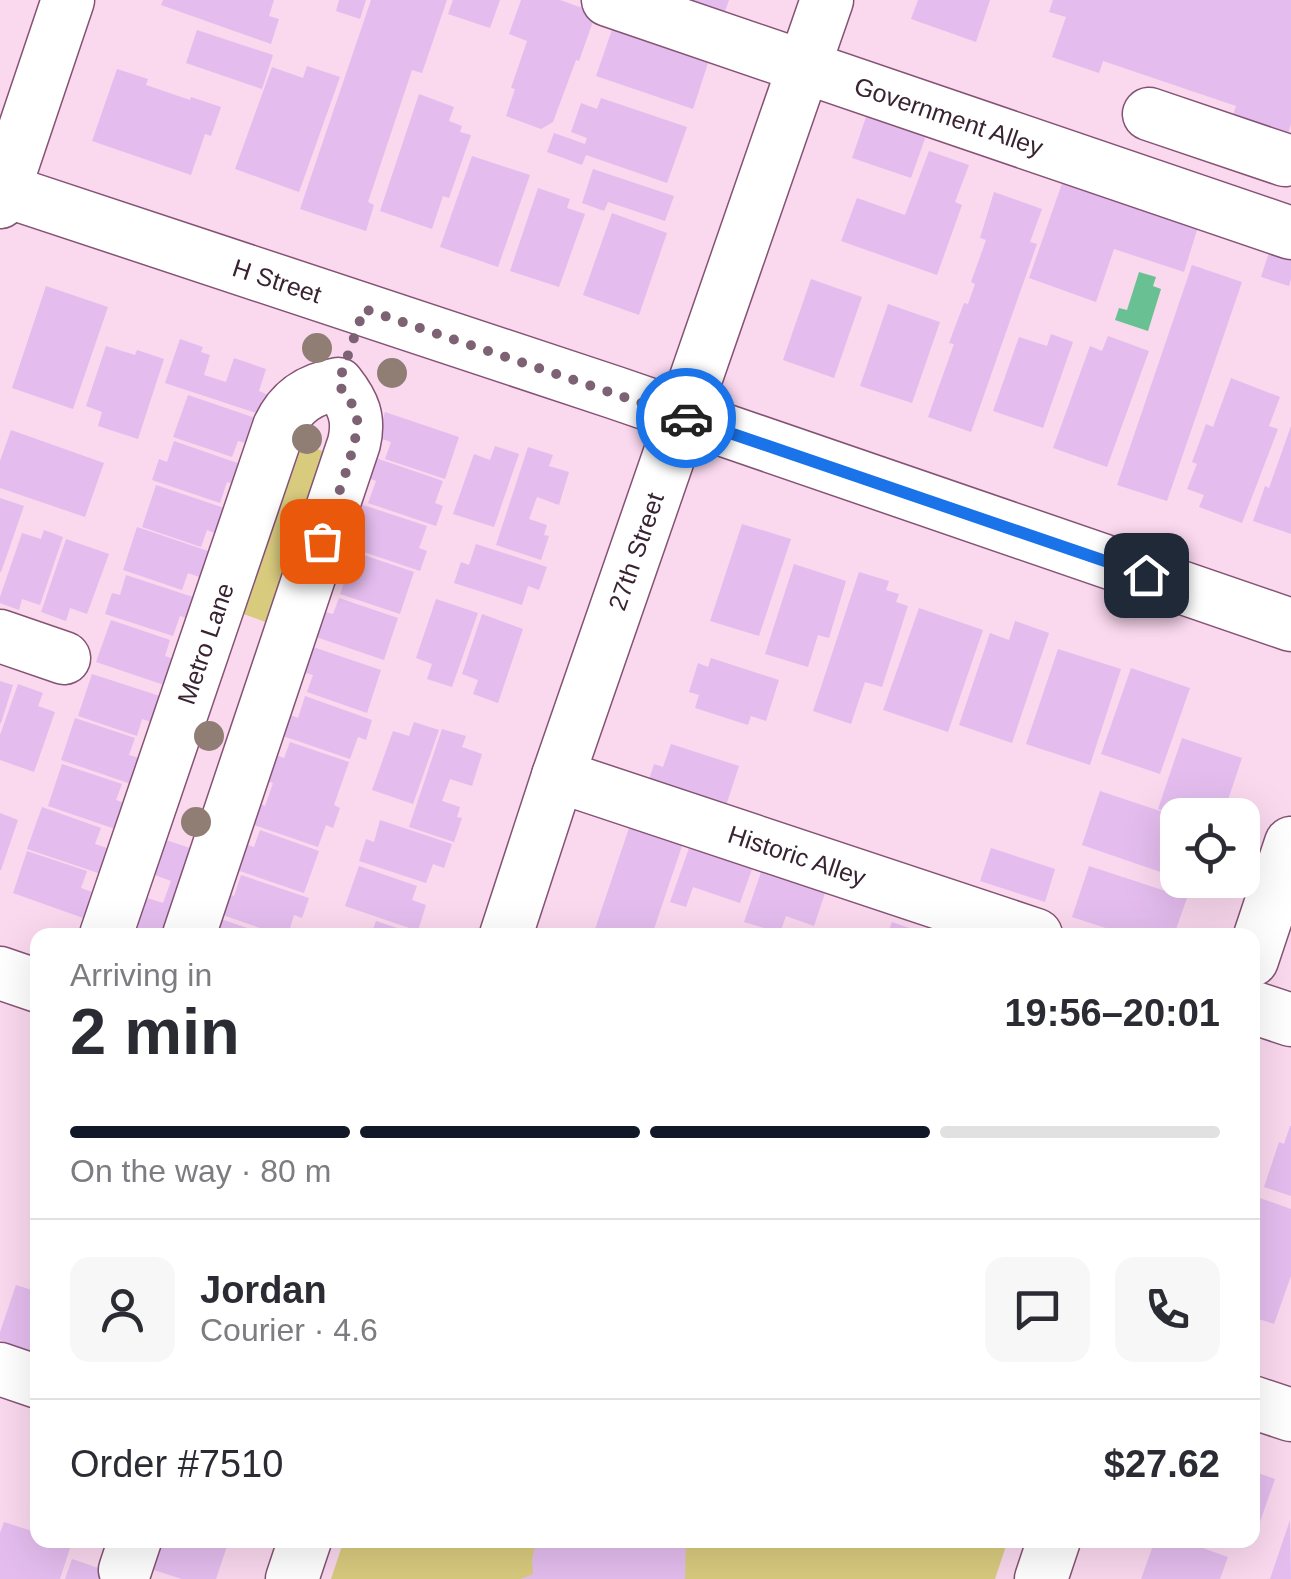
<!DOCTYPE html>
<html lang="en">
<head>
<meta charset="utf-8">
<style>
	:root { --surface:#fff; --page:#f7f7f7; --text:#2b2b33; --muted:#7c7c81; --line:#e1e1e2; --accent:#111827 }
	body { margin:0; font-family:Arial,sans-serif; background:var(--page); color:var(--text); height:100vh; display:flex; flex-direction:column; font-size:38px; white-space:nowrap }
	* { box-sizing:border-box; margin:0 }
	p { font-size:32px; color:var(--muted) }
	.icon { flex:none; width:55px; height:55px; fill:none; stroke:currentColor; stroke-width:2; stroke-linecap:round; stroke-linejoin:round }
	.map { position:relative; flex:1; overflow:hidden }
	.drawer { position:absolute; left:30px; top:928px; width:1230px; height:620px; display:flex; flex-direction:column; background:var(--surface); border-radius:20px; box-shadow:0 10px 40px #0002 }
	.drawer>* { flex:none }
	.fabs { position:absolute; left:1160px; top:798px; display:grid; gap:20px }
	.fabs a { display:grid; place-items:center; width:100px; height:100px; border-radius:20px; background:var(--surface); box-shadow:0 10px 40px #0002; font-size:50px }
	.pin { position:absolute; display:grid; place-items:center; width:85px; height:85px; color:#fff; margin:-42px; border-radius:20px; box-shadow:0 5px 15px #0006 }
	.courier { position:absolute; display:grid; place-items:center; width:100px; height:100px; margin:-50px; border:8px solid #1a73e8; border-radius:50%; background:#fff; color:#222; box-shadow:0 2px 12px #0007 }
	.head em { font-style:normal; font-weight:700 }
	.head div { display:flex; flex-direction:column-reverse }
	.head { display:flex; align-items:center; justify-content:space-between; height:170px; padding:0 40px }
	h1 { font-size:65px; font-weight:700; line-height:75px }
	.bar { display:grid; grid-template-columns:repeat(4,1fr); gap:15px 10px; align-content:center; height:120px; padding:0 40px }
	.bar i { height:12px; border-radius:8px; background:var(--line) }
	.bar .selected { background:var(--accent) }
	.bar p { grid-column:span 4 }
	.line { display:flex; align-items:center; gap:25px; padding:0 40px; border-top:2px solid var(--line) }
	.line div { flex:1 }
	.round { display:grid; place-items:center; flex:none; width:105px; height:105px; border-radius:20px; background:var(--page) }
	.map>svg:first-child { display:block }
	.green { fill:#d9cb7e }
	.water { fill:#69c093 }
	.building { fill:#e4bdee }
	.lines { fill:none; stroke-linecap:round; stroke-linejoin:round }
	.minor-casing { stroke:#845374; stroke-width:55 }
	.minor { stroke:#fff; stroke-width:52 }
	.tree { fill:#907d73 }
	.done { stroke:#7d6274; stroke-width:10; stroke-dasharray:0 18 }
	.route { stroke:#1a73e8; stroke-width:12 }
	.labels { text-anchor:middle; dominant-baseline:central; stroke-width:8; stroke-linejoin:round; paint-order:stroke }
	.street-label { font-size:25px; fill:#392332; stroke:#fad8ee }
</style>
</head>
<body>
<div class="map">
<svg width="1291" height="1579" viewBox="0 0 1291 1579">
	<rect width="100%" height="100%" fill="#fad8ee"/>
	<path class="green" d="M290 439 339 457 279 627 230 609Z
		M344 1540H1008L995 1579H331Z"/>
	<path class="water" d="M1139 272 1156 277 1153 286 1161 289 1148 331 1115 320 1119 308 1127 310Z"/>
	<path class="building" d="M163 0H274L269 16 279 19 271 44 161 5Z
		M339 0H366L360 19 336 11Z
		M371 0H447L422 73 412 70 368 202 374 205 366 231 300 209Z
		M453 0H500L490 28 448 14Z
		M521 0H560L596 13 579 61 576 60 553 122 541 129 506 116 515 89 511 88 527 41 509 34Z
		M674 0H729L723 17Z
		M918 0H990L976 42 911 19Z
		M1053 0H1291V124L1286 140 1231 121 1236 106 1103 61 1099 73 1052 57 1066 17 1049 12Z
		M614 24 710 57 693 109 596 76Z
		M197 30 273 55 262 89 186 63Z
		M307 66 340 77 299 192 235 169 272 67 303 78Z
		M117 69 148 79 146 85 190 100 191 97 221 107 211 136 205 134 191 175 92 141Z
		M419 94 454 107 449 121 462 126 460 132 471 135 449 198 443 196 432 229 380 211Z
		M601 98 687 127 667 183 586 155 582 165 547 152 554 133 585 144 587 138 571 132 581 103 597 109Z
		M868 111 928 130 911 178 852 158Z
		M929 151 969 165 955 202 962 205 937 275 841 241 857 198 905 215Z
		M472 156 530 175 498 267 440 247Z
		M593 169 674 196 665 221 608 202 604 211 582 203Z
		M1066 172 1198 227 1184 272 1114 249 1096 302 1029 278Z
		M538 188 570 199 567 208 585 214 559 287 510 271Z
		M994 192 1042 209 1030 242 1037 244 971 432 928 417 954 344 949 343 964 303 968 304 975 284 971 282 986 240 980 238Z
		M612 213 667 233 639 315 583 295Z
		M1272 243 1291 249V279L1289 286 1261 277Z
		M1192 265 1242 282 1167 501 1117 485Z
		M811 279 862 297 834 378 783 360Z
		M46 286 108 307 73 409 12 388Z
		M888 304 940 322 912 403 860 386Z
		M1051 334 1073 342 1043 428 993 411 1019 337 1047 346Z
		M1108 336 1149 351 1107 467 1053 448 1090 346 1102 351Z
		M180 339 203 347 201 352 210 355 204 375 226 382 234 358 266 369 259 391 268 395 262 415 165 383Z
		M106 346 135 355 137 350 164 359 138 439 98 426 102 412 86 406Z
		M1231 378 1280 397 1269 426 1278 429 1242 523 1199 507 1204 495 1187 489 1197 464 1192 462 1206 424 1213 427Z
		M188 395 261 420 253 445 238 441 232 457 173 437Z
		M385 412 459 437 445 479 385 459 391 442 377 437Z
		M1291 426V534L1253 521 1265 486 1269 488Z
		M11 430 104 463 85 517 0 488V461Z
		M174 441 246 466 239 486 227 482 220 503 152 480 159 459 167 462Z
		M495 446 519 454 494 527 453 514 474 454 490 460Z
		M528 447 553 455 549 466 569 472 559 505 537 497 529 519 547 525 544 535 549 536 541 560 496 545Z
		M373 457 443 481 435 503 443 506 436 526 368 503 376 481 366 477Z
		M156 485 230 510 222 536 207 530 201 547 142 527Z
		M0 498 24 506 1 572H0Z
		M357 503 427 526 419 548 427 551 420 571 352 548 360 526 350 523Z
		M742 524 791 539 759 636 710 621Z
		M137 527 211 552 202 578 188 573 182 590 123 570Z
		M44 530 63 537 40 605 22 599 19 610 0 603V597L22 533 41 539Z
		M66 539 109 554 87 614 70 608 66 621 41 612Z
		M476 544 547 567 539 590 528 586 522 605 454 583 461 562 469 565Z
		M340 547 414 572 400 614 340 594 346 577 332 572Z
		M794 564 846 581 829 638 818 635 808 667 765 654Z
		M859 572 889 581 886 590 899 594 896 602 908 606 882 687 865 682 851 724 813 711Z
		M126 575 199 599 192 620 180 616 173 636 105 614 112 593 120 595Z
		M339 598 398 618 384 660 310 635 319 610 333 614Z
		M436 599 478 613 452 687 427 679 432 664 416 658Z
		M919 608 983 630 948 732 883 710Z
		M482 614 523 629 498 703 473 694 478 680 462 674Z
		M111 620 170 640 165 656 179 661 170 687 96 662Z
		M1015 621 1049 633 1012 743 959 725 990 633 1009 640Z
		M307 645 381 670 367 713 307 692 313 675 299 671Z
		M1058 649 1121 669 1090 765 1026 744Z
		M711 658 779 680 766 721 751 716 748 725 695 708 699 695 689 692 698 663 708 667Z
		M1131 668 1190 688 1160 774 1101 754Z
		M92 674 166 698 157 724 142 719 137 736 78 716Z
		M0 681 13 685 1 723H0Z
		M18 684 43 693 38 706 55 712 34 772 0 760V735Z
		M305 696 372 720 366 740 358 737 350 759 280 735 288 714 298 718Z
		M75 718 135 738 129 755 143 759 134 785 61 760Z
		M414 722 439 730 413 804 372 790 393 731 409 736Z
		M442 729 466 736 462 747 482 754 472 786 450 779 442 801 460 807 457 817 462 818 454 842 409 827Z
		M1182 738 1242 758 1223 815H1176L1158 809Z
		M290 742 349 762 334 805 340 808 333 828 326 825 318 847 248 823 256 802 265 806 273 783 261 779 270 753 284 758Z
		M671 744 739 766 723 815 646 789 654 764 663 767Z
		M62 764 122 784 116 800 130 805 121 831 48 806Z
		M1100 791 1178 817V878L1082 845Z
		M42 807 101 828 95 844 110 849 101 874 27 849Z
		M0 813 18 820 1 870H0Z
		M380 820 452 844 444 868 433 864 426 883 359 861 366 839 374 842Z
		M631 822 684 840 652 935H593Z
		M260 830 319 851 304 893 231 868 239 842 254 847Z
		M166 840 205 853 177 935H133L141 896 163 903 171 881 152 874 158 842 165 845Z
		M689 848 752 869 740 903 693 887 686 907 670 902Z
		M991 848 1055 869 1045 902 980 881Z
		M27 851 87 871 81 888 95 893 86 919 13 893Z
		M359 866 417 886 412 900 426 905 418 931 345 906Z
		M1089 866 1187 898 1174 935H1127L1072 917Z
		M761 872 825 893 814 926 786 916 780 933 744 922Z
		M241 875 309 898 302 918 294 915 288 935H280L217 913 224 893 234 896Z
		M215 917 265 934V935H209Z
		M376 921 415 934V935H371Z
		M892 922 927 934V935H887Z
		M1290 1126H1291V1196L1264 1187 1279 1142 1284 1144Z
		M1254 1196 1291 1209V1276L1274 1324 1252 1317Z
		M16 1285 38 1292V1353L0 1340V1332Z
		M1252 1471 1275 1479 1253 1542H1252Z
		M1290 1520 1291 1579H1270Z
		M4 1522 38 1533V1540H57L71 1545 60 1579H0V1533Z
		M147 1540H229L216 1579H182L138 1565Z
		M536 1540H686L685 1579H521L533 1574 532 1560Z
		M1155 1540H1180L1228 1557 1220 1579H1141Z
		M72 1559 128 1578V1579H65Z"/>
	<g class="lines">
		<defs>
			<g id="minor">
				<path id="s1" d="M608 0 1291 233"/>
				<path d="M1149 114 1285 160"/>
				<path id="s2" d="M0 189 616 393 1291 625"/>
				<path d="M0 202 68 0"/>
				<path d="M0 636 64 658"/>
				<path id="s3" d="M558 776 1036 935"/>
				<path id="s4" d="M106 935 279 427C291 401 310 389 338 384 353 403 360 418 354 443L189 935"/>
				<path id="s5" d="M506 935 558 776 827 0"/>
				<path d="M1252 960 1291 843"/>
				<path d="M0 973 38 986"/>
				<path d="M1252 1007 1291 1020"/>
				<path d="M0 1369 38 1382"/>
				<path d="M1252 1402 1291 1415"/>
				<path d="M125 1570 135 1540"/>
				<path d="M292 1579 305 1540"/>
				<path d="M1041 1579 1054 1540"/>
			</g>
		</defs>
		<use href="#minor" class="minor-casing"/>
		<use href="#minor" class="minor"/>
	</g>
	<g class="tree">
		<circle cx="317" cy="348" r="15"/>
		<circle cx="392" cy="373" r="15"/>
		<circle cx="307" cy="439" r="15"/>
		<circle cx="209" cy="736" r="15"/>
		<circle cx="196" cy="822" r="15"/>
	</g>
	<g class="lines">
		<path class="done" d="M322 541C330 515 360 442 357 419 355 405 346 395 338 384L364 309 686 418"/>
		<path class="route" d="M686 418 1146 575"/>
	</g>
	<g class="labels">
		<g class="street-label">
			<text stroke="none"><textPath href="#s1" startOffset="360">Government Alley</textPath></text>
			<text stroke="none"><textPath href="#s2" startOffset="292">H Street</textPath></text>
			<text stroke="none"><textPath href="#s5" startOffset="405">27th Street</textPath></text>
			<text stroke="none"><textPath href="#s4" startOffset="308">Metro Lane</textPath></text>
			<text stroke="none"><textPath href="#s3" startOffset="252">Historic Alley</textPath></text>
		</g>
	</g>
</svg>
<div class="fabs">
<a><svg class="icon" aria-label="locate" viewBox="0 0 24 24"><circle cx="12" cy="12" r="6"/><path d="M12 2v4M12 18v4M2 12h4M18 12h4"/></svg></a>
</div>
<div class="pin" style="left:322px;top:541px;background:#ea580c"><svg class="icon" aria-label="bag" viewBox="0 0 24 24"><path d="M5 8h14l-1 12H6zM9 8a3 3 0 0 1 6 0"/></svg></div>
<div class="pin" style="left:1146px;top:575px;background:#1f2937"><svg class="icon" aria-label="home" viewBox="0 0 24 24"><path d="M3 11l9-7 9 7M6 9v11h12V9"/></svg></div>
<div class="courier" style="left:686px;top:418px"><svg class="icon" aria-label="car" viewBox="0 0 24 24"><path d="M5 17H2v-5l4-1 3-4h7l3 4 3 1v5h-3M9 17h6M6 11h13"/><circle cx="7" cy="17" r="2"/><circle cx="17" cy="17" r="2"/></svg></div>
<section class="drawer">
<div class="head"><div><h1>2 min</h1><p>Arriving in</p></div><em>19:56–20:01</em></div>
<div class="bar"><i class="selected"></i><i class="selected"></i><i class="selected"></i><i></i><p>On the way · 80 m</p></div>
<div class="line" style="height:180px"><a class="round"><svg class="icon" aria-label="person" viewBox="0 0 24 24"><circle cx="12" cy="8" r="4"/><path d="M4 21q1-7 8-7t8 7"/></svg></a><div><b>Jordan</b><p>Courier · 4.6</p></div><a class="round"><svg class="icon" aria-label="chat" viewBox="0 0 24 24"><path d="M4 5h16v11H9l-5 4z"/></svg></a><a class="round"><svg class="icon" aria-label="phone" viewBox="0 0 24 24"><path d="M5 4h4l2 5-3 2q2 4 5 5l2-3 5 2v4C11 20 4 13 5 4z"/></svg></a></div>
<div class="line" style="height:130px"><div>Order #7510</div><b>$27.62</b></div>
</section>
</div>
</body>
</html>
